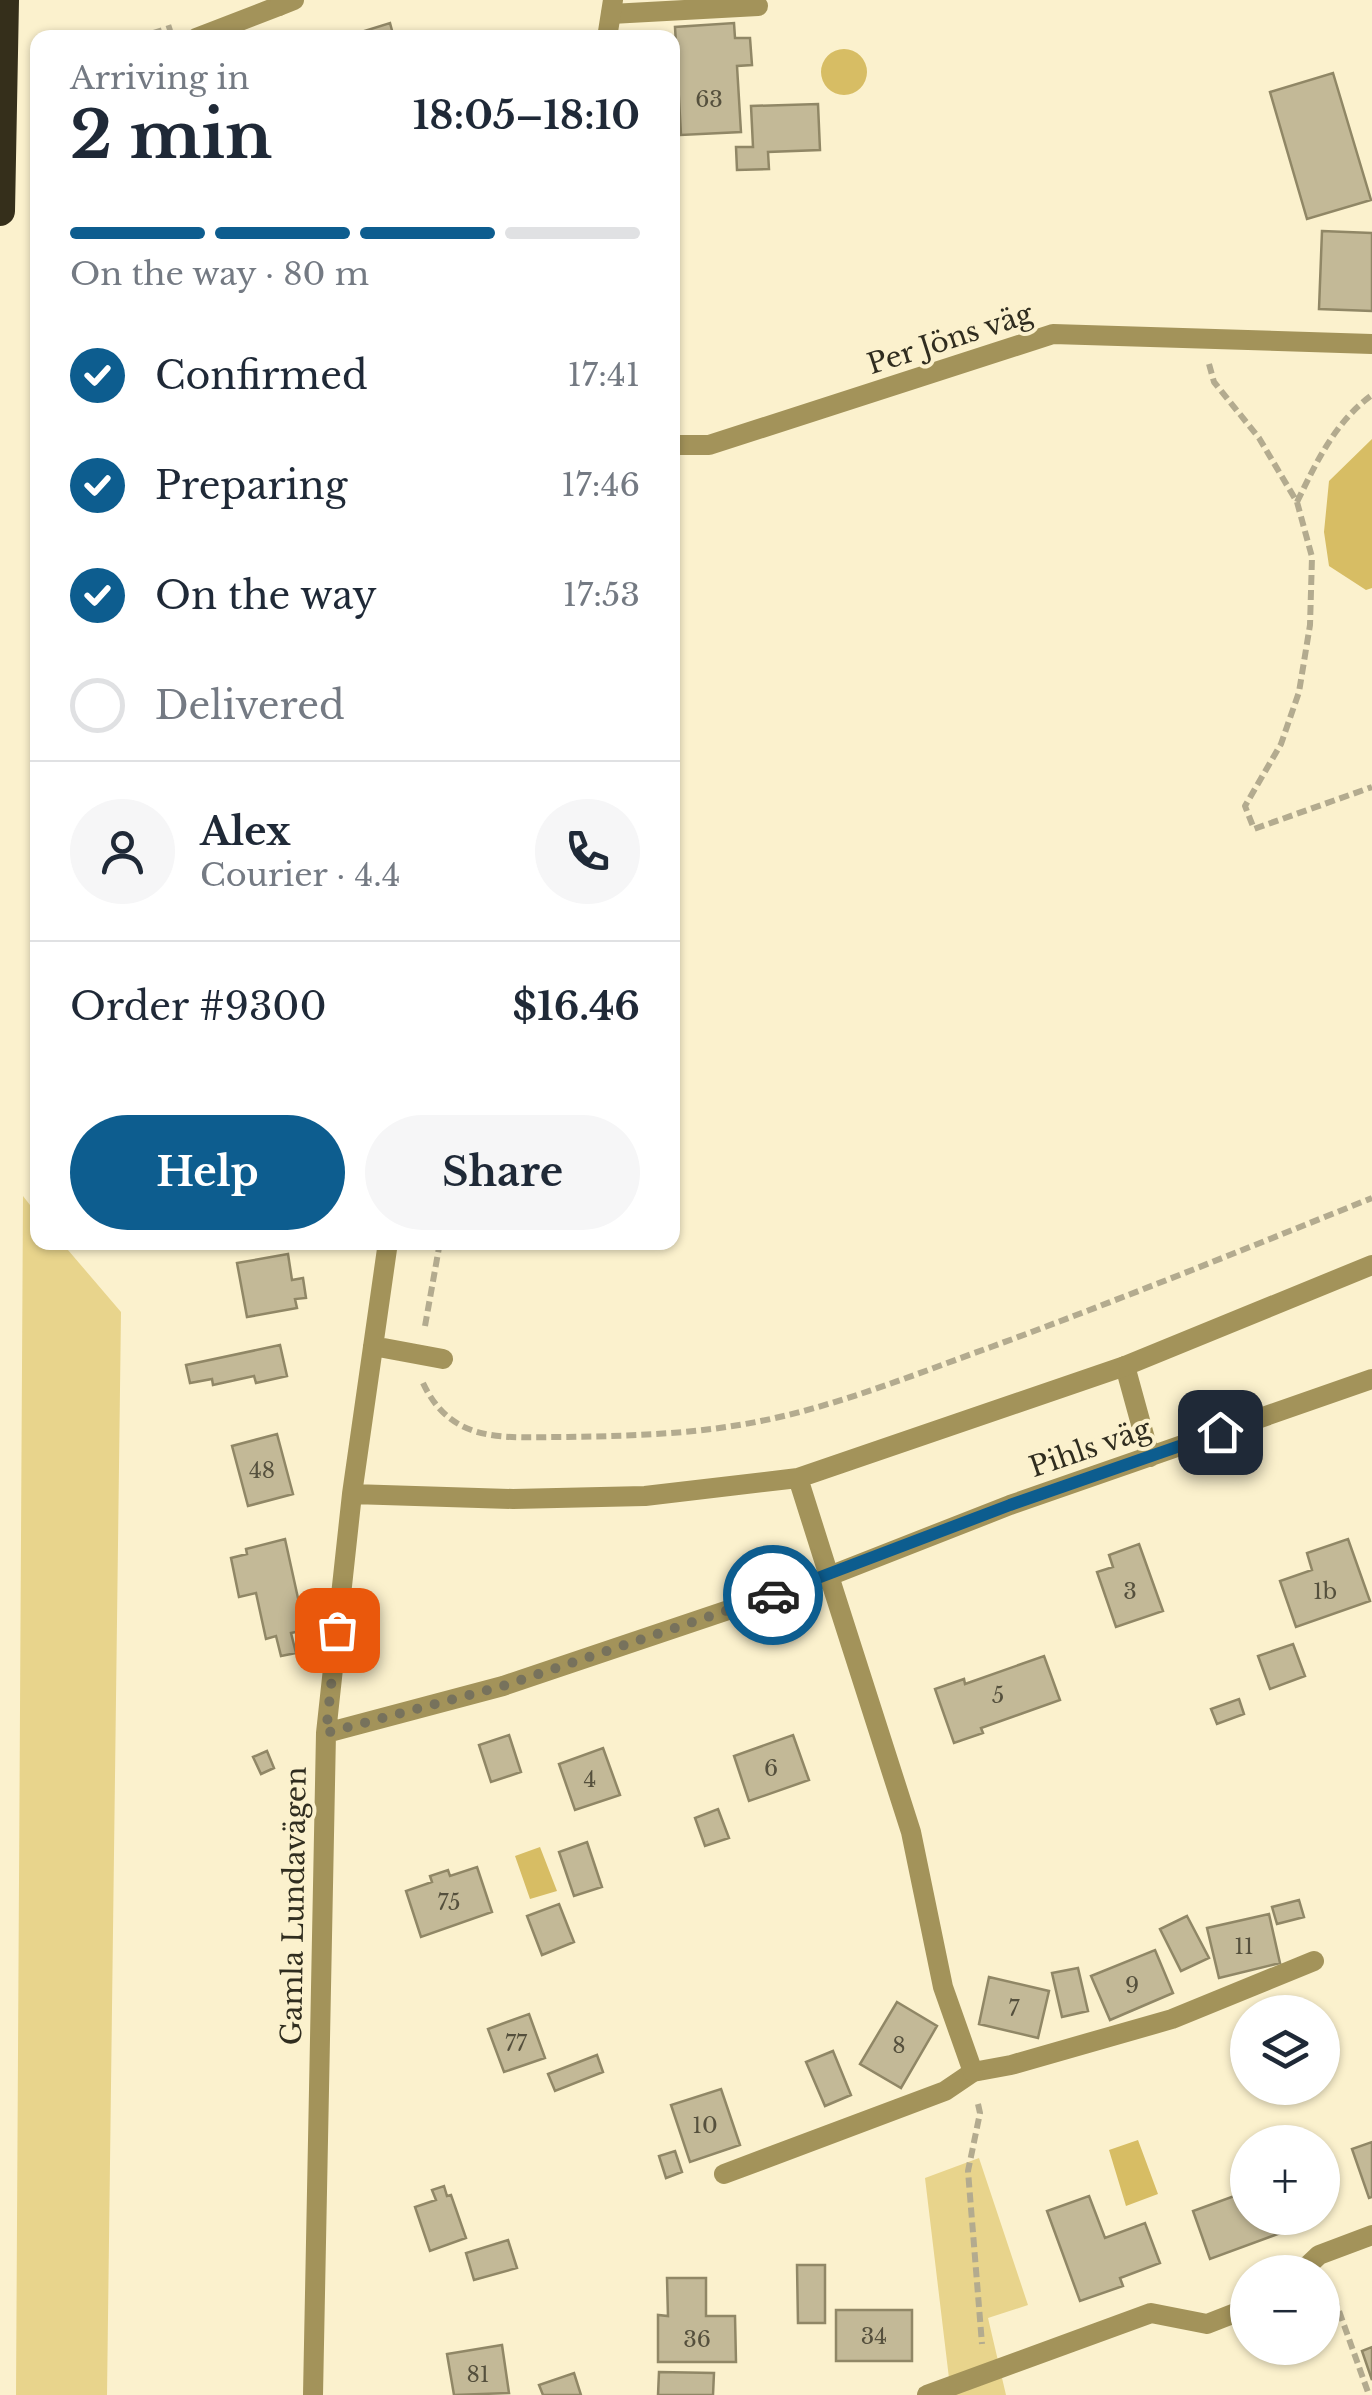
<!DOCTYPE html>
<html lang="en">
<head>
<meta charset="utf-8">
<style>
	:root { --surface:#fff; --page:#f6f6f7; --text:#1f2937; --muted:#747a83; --line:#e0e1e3; --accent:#0d5d8f }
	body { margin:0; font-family:"Libre Baskerville",serif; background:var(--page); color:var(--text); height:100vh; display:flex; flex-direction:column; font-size:38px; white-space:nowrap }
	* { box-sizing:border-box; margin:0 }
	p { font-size:32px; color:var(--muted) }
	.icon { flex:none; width:55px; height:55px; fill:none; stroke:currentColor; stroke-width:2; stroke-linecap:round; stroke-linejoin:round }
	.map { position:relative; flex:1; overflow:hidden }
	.sheet { position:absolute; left:30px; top:30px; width:650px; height:1220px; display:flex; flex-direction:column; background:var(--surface); border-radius:20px; box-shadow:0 2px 8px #0004 }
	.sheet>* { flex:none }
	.buttons { position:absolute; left:1230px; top:1995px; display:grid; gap:20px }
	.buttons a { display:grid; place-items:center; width:110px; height:110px; border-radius:50%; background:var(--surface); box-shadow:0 2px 8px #0004; font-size:50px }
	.pin { position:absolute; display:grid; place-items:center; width:85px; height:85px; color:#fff; margin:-42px; border-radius:20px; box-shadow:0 5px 15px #0006 }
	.courier { position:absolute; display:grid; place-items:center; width:100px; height:100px; margin:-50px; border:8px solid #0d5d8f; border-radius:50%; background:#fff; color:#222; box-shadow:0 2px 12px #0007 }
	.summary em { font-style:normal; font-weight:800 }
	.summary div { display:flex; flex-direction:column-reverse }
	.summary { display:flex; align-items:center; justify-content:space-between; height:170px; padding:0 40px }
	h1 { font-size:65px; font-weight:800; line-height:75px }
	.bar { display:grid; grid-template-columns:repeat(4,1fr); gap:15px 10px; align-content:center; height:120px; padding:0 40px }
	.bar i { height:12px; border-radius:8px; background:var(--line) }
	.bar .on { background:var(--accent) }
	.bar p { grid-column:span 4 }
	.line { display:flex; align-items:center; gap:25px; padding:0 40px; border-top:2px solid var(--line) }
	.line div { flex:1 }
	.round { display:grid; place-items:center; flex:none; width:105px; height:105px; border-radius:52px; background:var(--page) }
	ol { padding:0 40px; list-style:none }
	li { display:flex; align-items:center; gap:30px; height:110px }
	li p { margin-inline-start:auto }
	li .icon { padding:10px; border-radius:50%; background:var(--accent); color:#fff; stroke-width:4 }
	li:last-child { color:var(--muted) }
	li i { width:55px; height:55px; border:5px solid var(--line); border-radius:50% }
	.action { display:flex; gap:20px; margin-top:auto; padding:20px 40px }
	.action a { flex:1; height:115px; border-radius:60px; background:var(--accent); color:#fff; font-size:40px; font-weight:800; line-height:115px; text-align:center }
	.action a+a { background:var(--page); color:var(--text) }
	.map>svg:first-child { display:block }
	.green { fill:#e8d48c }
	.water { fill:#d7bd64 }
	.building { fill:#c3b997; stroke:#908766; stroke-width:2.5 }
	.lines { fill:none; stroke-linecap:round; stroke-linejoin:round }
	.path { stroke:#b3ab8f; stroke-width:6; stroke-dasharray:10 5; stroke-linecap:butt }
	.lane { stroke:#a3935a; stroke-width:20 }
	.street { stroke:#a3935a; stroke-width:20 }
	.highway { stroke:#352f1b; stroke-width:30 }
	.done { stroke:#77725c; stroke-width:10; stroke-dasharray:0 18 }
	.route { stroke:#0d5d8f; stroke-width:12 }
	.labels { text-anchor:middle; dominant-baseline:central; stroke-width:8; stroke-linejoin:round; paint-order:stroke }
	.number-label { font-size:22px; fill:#55503d }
	.street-label { font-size:28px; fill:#302d1f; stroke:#fbf1cd }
</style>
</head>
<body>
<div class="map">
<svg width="1372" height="2395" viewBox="0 0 1372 2395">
	<rect width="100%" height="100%" fill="#fbf1cd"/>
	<path class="green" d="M23 1196 37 1214 38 1242 62 1243 121 1312 107 2395H16Z
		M979 2158 1028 2305 988 2318 1006 2395H951L925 2178Z"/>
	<path class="water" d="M821 72a23 23 0 1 1 46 0a23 23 0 1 1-46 0Z
		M1372 439V588L1366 590 1329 566 1324 532 1329 481Z
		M540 1847 557 1891 530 1899 515 1856Z
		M1138 2140 1158 2194 1126 2206 1109 2150Z"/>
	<path class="building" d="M390 23 394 38H342Z
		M734 23 735 38H750L752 65 737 66 741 132 681 135 675 27Z
		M1333 73 1371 200 1307 219 1270 92Z
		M818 104 820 150 768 152 769 169 737 170 736 147H753L751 106Z
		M1322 231 1372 233V311L1319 309Z
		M288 1254 292 1280 303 1278 306 1298 295 1299 297 1308 247 1317 237 1263Z
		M280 1345 287 1376 256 1383 254 1376 213 1385 212 1379 190 1383 186 1365Z
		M277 1434 293 1494 248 1506 232 1446Z
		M285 1539 305 1630 291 1633 296 1653 281 1656 276 1636 266 1639 256 1593 239 1597 231 1558 247 1554 246 1549Z
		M1348 1539 1370 1601 1296 1627 1280 1581 1312 1570 1307 1553Z
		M1139 1544 1163 1611 1116 1627 1097 1572 1113 1567 1109 1555Z
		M1293 1644 1305 1676 1270 1689 1258 1656Z
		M1044 1656 1060 1700 981 1728 983 1733 954 1743 935 1689 964 1679 965 1684Z
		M1239 1699 1244 1714 1217 1724 1211 1709Z
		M509 1735 521 1772 491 1782 479 1745Z
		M793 1735 809 1780 749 1801 734 1756Z
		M603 1748 620 1795 575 1810 559 1764Z
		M267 1751 274 1768 261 1774 253 1757Z
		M718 1809 729 1838 705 1846 695 1818Z
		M587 1842 602 1887 574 1896 559 1852Z
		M477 1867 492 1912 421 1937 406 1891 432 1882 430 1876 448 1870 450 1876Z
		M1299 1900 1304 1917 1277 1924 1272 1907Z
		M559 1904 574 1942 542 1955 527 1916Z
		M1269 1914 1280 1963 1219 1978 1207 1928Z
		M1187 1916 1209 1958 1181 1971 1160 1929Z
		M1155 1950 1173 1993 1110 2020 1091 1976Z
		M1078 1968 1088 2011 1062 2017 1052 1973Z
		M989 1977 1049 1991 1038 2038 979 2024Z
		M897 2002 937 2026 901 2088 860 2064Z
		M529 2014 545 2058 504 2072 488 2029Z
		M833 2051 851 2095 825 2106 806 2062Z
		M597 2055 603 2072 555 2091 548 2074Z
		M721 2089 740 2145 690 2162 671 2105Z
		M1372 2142V2197L1369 2198 1352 2149Z
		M675 2151 682 2172 666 2178 659 2156Z
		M444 2186 447 2196 451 2195 466 2238 430 2251 415 2207 436 2200 432 2190Z
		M1248 2191V2218H1299L1302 2225 1210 2259 1193 2211Z
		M1089 2196 1105 2238 1145 2223 1160 2263 1120 2278 1123 2286 1080 2301 1047 2211Z
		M508 2240 517 2268 474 2280 466 2253Z
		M797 2265H825V2323H798Z
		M667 2278H706V2316H735L736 2362H658V2315L668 2316Z
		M836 2310H912V2361H836Z
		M502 2345 509 2393 454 2395 447 2354Z
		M1372 2347V2380L1362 2351Z
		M659 2372 714 2373 713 2395H658Z
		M574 2373 581 2395H543L539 2385Z"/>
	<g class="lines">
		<path class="path" d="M138 38 172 27
			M1209 364 1214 382 1259 438 1297 502C1317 461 1335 422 1372 395
			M1297 502 1312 557 1310 625 1299 692 1281 744 1245 806 1254 829 1372 787
			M425 1326 440 1242
			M423 1383C452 1445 505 1437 565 1437 631 1436 697 1434 761 1421 840 1405 916 1374 991 1347 1119 1300 1245 1249 1372 1198
			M978 2104 980 2113 968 2171 982 2344
			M1329 2283 1369 2395"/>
		<path class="lane" d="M611 14 758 6
			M196 38 279 6
			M1125 1366 1150 1457
			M829 1576 1010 1505 1372 1379
			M724 2174 945 2091 973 2072 1011 2065 1172 2019 1314 1961"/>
		<path class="street" d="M279 6 294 0
			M607 38 613 0
			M672 445H709L1053 334 1372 344
			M373 1346 443 1359
			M798 1478 829 1576
			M352 1494 513 1499 645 1496 798 1478 1125 1366 1372 1265
			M326 1733 503 1686 829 1576 911 1832 943 1987 973 2072
			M1301 2272 1319 2255 1372 2235
			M313 2395 326 1733 352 1494 388 1242
			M927 2395 1151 2313 1207 2324 1248 2308"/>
		<path class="highway" d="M0 211 4 0"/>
	</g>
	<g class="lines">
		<path class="done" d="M337 1630 326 1733 503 1686 773 1595"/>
		<path class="route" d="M773 1595 1010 1505 1220 1432"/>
	</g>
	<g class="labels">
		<g class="number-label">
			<text x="709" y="99">63</text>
			<text x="262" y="1470">48</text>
			<text x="1130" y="1591">3</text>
			<text x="1325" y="1591">1b</text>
			<text x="998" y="1695">5</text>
			<text x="771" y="1768">6</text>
			<text x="590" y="1779">4</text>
			<text x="449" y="1902">75</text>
			<text x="1244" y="1946">11</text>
			<text x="1132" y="1985">9</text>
			<text x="1014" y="2008">7</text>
			<text x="516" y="2043">77</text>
			<text x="899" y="2045">8</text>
			<text x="705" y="2125">10</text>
			<text x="874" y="2336">34</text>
			<text x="697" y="2339">36</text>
			<text x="478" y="2374">81</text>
		</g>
		<g class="street-label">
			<text transform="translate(950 339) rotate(-18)">Per Jöns väg</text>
			<text transform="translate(1090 1448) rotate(-19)">Pihls väg</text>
			<text transform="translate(294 1906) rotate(-89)">Gamla Lundavägen</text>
		</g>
	</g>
</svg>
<div class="buttons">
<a><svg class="icon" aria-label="layers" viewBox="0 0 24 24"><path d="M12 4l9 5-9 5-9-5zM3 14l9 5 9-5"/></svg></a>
<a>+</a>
<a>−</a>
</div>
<div class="pin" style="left:337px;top:1630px;background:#ea580c"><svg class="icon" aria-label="bag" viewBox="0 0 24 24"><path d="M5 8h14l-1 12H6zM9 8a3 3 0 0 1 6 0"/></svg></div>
<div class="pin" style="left:1220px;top:1432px;background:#1f2937"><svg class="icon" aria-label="home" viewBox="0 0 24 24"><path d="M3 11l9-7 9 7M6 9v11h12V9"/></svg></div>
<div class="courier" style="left:773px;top:1595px"><svg class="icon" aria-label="car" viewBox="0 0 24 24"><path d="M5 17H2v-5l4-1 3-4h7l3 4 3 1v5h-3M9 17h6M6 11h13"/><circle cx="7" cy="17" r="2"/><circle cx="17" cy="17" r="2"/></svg></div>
<section class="sheet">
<div class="summary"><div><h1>2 min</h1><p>Arriving in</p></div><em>18:05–18:10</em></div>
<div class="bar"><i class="on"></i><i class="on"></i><i class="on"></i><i></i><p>On the way · 80 m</p></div>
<ol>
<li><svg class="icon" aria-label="check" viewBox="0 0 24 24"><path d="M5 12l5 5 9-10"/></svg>Confirmed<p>17:41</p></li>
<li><svg class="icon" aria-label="check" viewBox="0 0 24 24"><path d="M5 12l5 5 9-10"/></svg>Preparing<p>17:46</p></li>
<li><svg class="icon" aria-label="check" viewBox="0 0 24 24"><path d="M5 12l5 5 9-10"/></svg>On the way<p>17:53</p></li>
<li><i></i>Delivered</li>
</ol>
<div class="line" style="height:180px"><a class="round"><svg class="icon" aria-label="person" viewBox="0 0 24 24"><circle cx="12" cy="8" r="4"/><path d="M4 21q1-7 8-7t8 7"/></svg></a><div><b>Alex</b><p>Courier · 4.4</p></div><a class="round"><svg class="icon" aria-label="phone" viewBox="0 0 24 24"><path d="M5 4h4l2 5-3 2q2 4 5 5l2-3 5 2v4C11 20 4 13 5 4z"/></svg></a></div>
<div class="line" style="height:130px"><div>Order #9300</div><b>$16.46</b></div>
<div class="action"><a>Help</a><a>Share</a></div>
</section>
</div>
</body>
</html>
